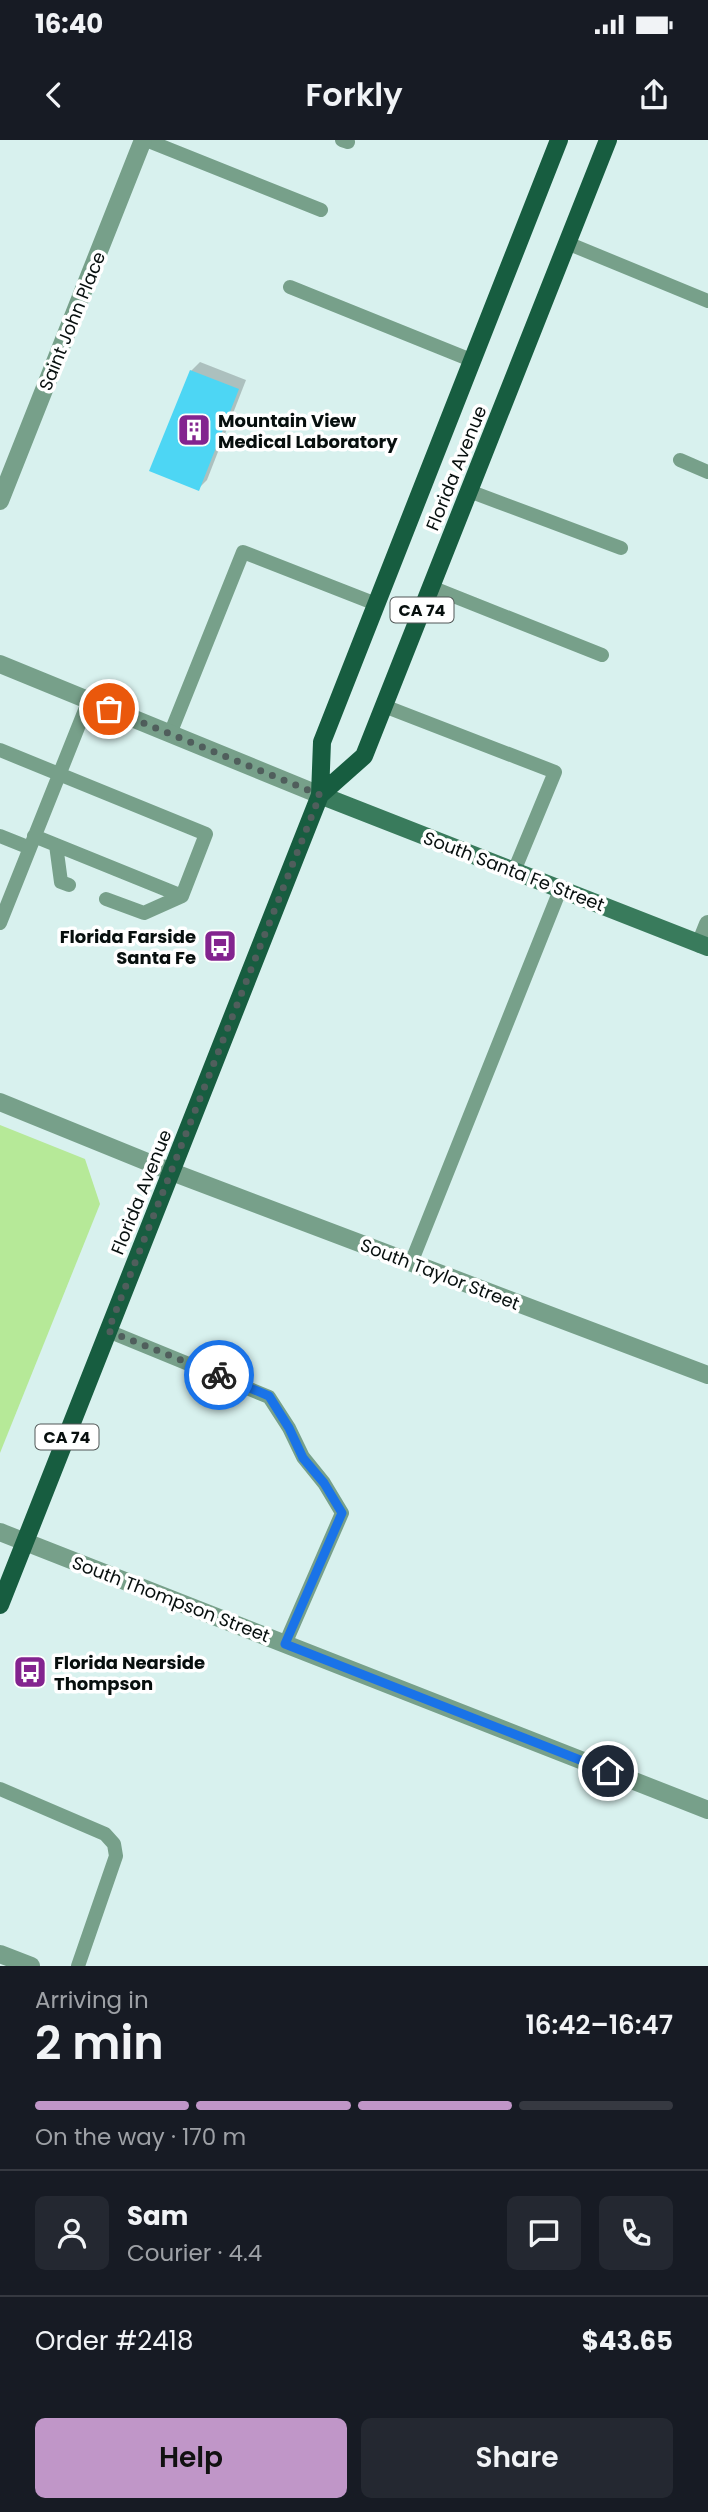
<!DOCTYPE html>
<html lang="en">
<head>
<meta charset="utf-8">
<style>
	:root { --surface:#171b24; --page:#242831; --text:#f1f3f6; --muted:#9ea1a6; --line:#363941; --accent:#c096c8 }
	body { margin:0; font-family:Poppins,sans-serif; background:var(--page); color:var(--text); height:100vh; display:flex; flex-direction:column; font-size:26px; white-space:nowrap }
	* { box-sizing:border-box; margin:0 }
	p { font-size:23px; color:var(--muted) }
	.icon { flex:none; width:38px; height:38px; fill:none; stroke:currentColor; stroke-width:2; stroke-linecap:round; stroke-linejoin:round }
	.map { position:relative; height:1826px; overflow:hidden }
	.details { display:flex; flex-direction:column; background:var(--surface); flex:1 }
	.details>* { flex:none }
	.pin { position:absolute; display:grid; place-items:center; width:60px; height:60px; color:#fff; margin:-30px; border:4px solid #fff; border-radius:50%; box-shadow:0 2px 7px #0007 }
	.courier { position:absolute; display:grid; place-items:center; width:70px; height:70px; margin:-35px; border:5px solid #1a73e8; border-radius:50%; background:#fff; color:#222; box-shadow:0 2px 9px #0007 }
	.headline em { font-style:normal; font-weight:600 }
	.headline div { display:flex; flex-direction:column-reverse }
	.headline { display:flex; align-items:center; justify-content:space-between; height:119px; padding:0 35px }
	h1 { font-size:46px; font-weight:600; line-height:52px }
	.bar { display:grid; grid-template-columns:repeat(4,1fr); gap:10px 7px; align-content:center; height:84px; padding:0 35px }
	.bar i { height:9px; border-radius:5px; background:var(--line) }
	.bar .current { background:var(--accent) }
	.bar p { grid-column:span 4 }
	.line { display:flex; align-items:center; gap:18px; padding:0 35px; border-top:2px solid var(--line) }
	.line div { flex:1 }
	.round { display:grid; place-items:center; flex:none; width:74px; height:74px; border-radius:10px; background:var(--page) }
	.button { display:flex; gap:14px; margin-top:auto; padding:14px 35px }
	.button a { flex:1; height:80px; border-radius:10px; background:var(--accent); color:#111; font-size:28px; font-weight:600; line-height:80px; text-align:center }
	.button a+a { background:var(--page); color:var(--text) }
	.status { display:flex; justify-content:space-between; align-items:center; height:49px; padding:0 35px; background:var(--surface); direction:ltr }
	.status svg { height:19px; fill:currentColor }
	header { display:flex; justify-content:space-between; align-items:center; height:91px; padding:0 35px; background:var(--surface); font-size:32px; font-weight:600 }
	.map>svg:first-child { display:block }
	.green { fill:#b6e998 }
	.shadow { fill:#0003 }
	.building { fill:#4dd6f4 }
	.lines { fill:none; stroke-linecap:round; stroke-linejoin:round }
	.lane { stroke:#77a08a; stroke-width:14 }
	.street { stroke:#77a08a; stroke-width:18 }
	.secondary { stroke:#397b5c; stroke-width:18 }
	.primary { stroke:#175d40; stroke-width:18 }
	.done { stroke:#505e5c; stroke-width:7; stroke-dasharray:0 12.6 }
	.route { stroke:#1a73e8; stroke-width:9 }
	.labels { text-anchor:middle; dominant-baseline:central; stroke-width:7; stroke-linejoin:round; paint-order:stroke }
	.shield { fill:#fff; stroke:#515756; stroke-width:2 }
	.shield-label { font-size:16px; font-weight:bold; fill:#070f0e }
	.street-label { font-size:18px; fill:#070f0e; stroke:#fff }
	.poi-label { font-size:18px; font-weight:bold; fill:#070f0e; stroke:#fff; text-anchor:start }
</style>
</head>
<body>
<div class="status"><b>16:40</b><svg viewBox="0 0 49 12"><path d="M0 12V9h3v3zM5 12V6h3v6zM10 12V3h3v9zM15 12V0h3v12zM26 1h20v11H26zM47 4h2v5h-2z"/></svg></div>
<header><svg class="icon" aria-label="back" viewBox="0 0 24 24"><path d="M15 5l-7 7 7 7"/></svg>Forkly<svg class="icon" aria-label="share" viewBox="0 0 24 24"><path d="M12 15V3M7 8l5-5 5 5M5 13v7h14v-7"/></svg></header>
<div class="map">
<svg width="708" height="1826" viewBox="0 0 708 1826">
	<rect width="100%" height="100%" fill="#d8f1ee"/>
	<path class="green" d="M0 985 85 1019 100 1064 0 1313Z"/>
	<path class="shadow" d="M200 222 246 240 207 340 198 349 191 231Z"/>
	<path class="building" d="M190 230 239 249 199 351 149 331Z"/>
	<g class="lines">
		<path class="lane" d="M146 0 321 70
			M342 0 348 2
			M567 103 708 161
			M290 147 471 220
			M680 320 708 332
			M469 351 621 408
			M431 447 602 515
			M384 566 555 632 514 731
			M170 594 243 412 376 464
			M0 610 206 694 182 756 144 773 106 759
			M0 696 30 708
			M34 696 182 756
			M56 705 61 742 69 745
			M0 783 89 560
			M411 1123 560 750
			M108 1191 269 1257 289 1288 303 1317 324 1343 342 1373 285 1504
			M0 1649 105 1694 114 1704 116 1716 78 1826"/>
		<path class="street" d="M0 361 143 0
			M0 524 320 655
			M700 804 708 784
			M0 962 172 1032 708 1235
			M0 1392 708 1670
			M0 1814 31 1826"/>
		<path class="secondary" d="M320 655 708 807"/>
		<path class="primary" d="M320 655 364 616 608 0
			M0 1465 320 655 322 602 559 0"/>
	</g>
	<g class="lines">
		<path class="done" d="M109 569 320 655 108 1191 219 1235"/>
		<path class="route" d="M219 1235 269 1256 289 1288 303 1318 324 1343 342 1373 285 1504 608 1631"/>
	</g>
	<defs>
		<symbol id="building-square" viewBox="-11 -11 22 22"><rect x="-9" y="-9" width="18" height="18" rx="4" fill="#83248f" stroke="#fff"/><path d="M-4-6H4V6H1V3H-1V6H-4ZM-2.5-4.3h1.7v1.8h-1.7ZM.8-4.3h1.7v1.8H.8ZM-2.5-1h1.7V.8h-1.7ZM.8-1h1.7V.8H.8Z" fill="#fff"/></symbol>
		<symbol id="bus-square" viewBox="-11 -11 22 22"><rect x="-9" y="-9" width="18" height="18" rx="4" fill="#83248f" stroke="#fff"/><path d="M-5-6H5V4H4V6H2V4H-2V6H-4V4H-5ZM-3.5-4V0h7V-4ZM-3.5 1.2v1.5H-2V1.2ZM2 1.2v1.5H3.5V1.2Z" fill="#fff"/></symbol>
	</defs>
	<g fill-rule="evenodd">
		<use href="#building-square" x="175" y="271" width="38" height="38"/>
		<use href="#bus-square" x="201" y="787" width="38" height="38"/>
		<use href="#bus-square" x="11" y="1513" width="38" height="38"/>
	</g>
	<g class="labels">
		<g class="shield">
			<rect x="390.5" y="457.5" width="63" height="25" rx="5"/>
			<rect x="35.5" y="1284.5" width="63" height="25" rx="5"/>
		</g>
		<g class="shield-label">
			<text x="422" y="470">CA 74</text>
			<text x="67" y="1297">CA 74</text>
		</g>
		<g class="street-label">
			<text transform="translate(72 181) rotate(-68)">Saint John Place</text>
			<text transform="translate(456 328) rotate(-68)">Florida Avenue</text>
			<text transform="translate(514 731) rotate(21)">South Santa Fe Street</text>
			<text transform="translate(141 1052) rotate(-68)">Florida Avenue</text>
			<text transform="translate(440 1134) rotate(21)">South Taylor Street</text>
			<text transform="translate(171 1459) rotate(21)">South Thompson Street</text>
		</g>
		<g class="poi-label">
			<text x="218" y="280">Mountain View<tspan x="218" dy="21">Medical Laboratory</tspan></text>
			<text x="196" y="796" text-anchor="end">Florida Farside<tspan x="196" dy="21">Santa Fe</tspan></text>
			<text x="54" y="1522">Florida Nearside<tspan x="54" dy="21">Thompson</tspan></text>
		</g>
	</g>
</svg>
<div class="pin" style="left:109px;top:569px;background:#ea580c"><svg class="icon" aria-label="bag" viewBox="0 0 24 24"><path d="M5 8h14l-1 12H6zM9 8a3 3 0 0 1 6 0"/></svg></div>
<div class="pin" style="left:608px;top:1631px;background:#1f2937"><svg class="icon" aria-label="home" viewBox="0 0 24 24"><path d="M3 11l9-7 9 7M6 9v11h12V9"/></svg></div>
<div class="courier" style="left:219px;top:1235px"><svg class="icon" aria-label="bike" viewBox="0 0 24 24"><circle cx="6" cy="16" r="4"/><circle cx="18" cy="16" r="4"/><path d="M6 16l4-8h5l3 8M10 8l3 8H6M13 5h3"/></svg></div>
</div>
<section class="details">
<div class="headline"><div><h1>2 min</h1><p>Arriving in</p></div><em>16:42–16:47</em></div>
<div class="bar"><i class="current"></i><i class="current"></i><i class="current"></i><i></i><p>On the way · 170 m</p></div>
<div class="line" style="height:126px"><a class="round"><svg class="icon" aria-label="person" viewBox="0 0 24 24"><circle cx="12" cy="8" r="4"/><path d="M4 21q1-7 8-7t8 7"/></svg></a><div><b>Sam</b><p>Courier · 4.4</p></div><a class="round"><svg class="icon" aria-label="chat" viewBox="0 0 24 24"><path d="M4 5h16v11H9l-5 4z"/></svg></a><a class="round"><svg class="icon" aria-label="phone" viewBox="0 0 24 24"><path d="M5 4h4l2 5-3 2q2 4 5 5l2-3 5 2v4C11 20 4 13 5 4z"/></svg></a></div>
<div class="line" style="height:91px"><div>Order #2418</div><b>$43.65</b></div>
<div class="button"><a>Help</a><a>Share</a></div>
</section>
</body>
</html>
